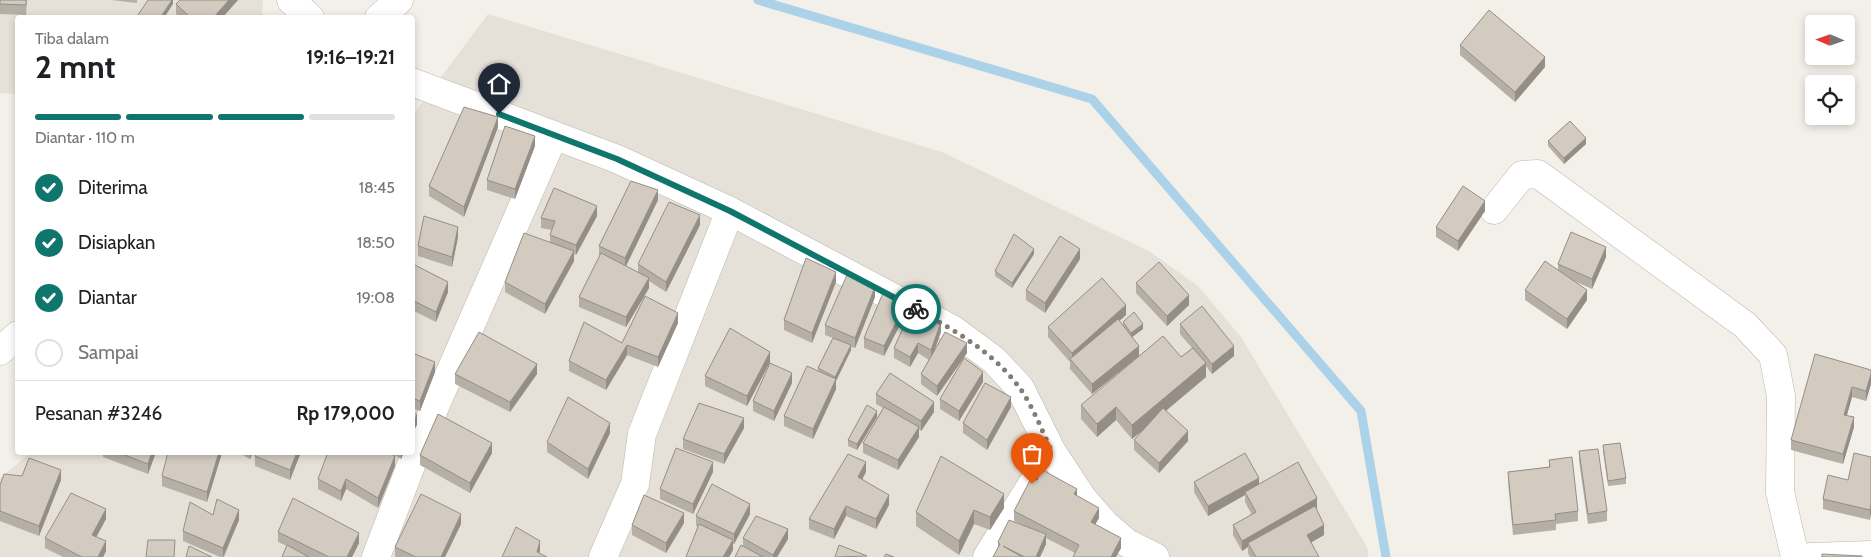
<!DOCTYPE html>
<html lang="id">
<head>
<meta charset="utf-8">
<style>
	:root { --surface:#fff; --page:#f2f2f2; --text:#202124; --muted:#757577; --line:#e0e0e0; --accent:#0f766e }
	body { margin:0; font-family:Cabin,sans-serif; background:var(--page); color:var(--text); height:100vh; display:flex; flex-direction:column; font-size:19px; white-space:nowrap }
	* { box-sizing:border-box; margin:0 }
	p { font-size:16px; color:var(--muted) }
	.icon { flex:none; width:28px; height:28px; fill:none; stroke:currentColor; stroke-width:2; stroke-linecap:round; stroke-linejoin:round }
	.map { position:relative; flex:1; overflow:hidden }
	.details { position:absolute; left:15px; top:15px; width:400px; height:440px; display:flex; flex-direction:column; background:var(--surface); border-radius:5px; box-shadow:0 2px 8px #0003 }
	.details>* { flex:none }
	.needle { width:32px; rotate:272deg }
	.fabs { position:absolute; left:1805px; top:15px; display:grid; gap:10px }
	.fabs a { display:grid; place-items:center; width:50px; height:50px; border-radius:5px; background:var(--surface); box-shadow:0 2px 8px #0003; font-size:25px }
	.pin { position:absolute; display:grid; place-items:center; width:42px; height:42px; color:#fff; margin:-51px -21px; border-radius:50% 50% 50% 0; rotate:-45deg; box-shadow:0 0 5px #0007 }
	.pin .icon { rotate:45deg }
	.courier { position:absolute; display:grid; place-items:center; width:50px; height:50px; margin:-25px; border:4px solid #0f766e; border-radius:50%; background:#fff; color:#222; box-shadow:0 1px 6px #0007 }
	.head em { font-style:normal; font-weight:800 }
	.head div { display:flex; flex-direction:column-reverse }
	.head { display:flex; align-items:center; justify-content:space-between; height:85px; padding:0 20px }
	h1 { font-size:32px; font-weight:800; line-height:38px }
	.bar { display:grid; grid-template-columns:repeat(4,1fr); gap:8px 5px; align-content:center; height:60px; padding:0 20px }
	.bar i { height:6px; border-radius:4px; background:var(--line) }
	.bar .selected { background:var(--accent) }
	.bar p { grid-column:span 4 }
	.line { display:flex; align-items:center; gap:12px; padding:0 20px; border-top:1px solid var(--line) }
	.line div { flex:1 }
	ol { padding:0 20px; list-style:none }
	li { display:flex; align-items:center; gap:15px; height:55px }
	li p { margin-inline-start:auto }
	li .icon { padding:5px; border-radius:50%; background:var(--accent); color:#fff; stroke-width:4 }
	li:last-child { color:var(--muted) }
	li i { width:28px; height:28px; border:2px solid var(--line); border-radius:50% }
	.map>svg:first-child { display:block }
	.residential { fill:#e6e1d8 }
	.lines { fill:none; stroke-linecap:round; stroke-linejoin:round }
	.stream { stroke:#acd2e9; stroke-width:9 }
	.street-casing { stroke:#bdb7ad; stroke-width:29 }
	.street { stroke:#fff; stroke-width:28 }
	.wall { fill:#b5afa5 }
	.shaded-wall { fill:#948e86 }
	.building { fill:#d3cbc0; stroke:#948e86 }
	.done { stroke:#837d76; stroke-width:5; stroke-dasharray:0 9 }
	.route { stroke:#0f766e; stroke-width:6 }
</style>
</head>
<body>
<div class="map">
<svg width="1871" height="557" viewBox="0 0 1871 557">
	<rect width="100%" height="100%" fill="#f3efe9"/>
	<path class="residential" d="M0 0H263L262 17 18 18 17 94 0 93Z
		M488 14 942 152 1149 251 1198 286 1241 337 1347 513 1368 549V557H0V478L30 453 412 452 413 115Z"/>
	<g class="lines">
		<path class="stream" d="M758 0 1092 99 1361 411 1386 557"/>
		<defs>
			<path id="street" d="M291 0 310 18
				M379 18 399 0
				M412 82 617 159 730 211 952 329 994 360 1020 388 1052 452 1083 499 1105 524 1127 543 1155 557
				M1494 210 1522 175 1538 174 1745 325 1773 355 1781 396 1780 492 1795 557
				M0 351 18 335
				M376 557 423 434 554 135
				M603 557 635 484 642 434 730 211
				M987 557 1034 481
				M1811 557 1871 555"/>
		</defs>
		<use href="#street" class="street-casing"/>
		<use href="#street" class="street"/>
	</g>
	<path class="wall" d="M0 0H27L26 15 0 14Z
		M111 0H137V3Z
		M180 0H238L222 18H180L176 14V4Z
		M1460 45 1545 67 1515 102 1460 55Z
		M498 127 464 217 429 196V186Z
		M1548 141 1586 144 1564 164 1548 146Z
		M535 146 515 199 487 190V180Z
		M658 200 626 266 638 272V264L700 225 666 292 649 281V288L626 327 579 307V297L600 256H599V246Z
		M1485 211 1458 251 1436 237V227Z
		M597 216 576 255 574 254V261L545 314 505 292V282L550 243V235L552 230 541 228V218Z
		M458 237 452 267 418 256V246Z
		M1034 254 1012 288 995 276V271Z
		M1606 257 1592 289 1574 281 1587 300 1567 329 1525 300V290L1558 269V264Z
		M1080 259 1045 313 1026 300V290Z
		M412 270 448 292 436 322 412 310Z
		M836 282 812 343 784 330V320Z
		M1136 283 1189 305 1167 326 1136 293Z
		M875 297 855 348 851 347V350L836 381V389L813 439 784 426V416L818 371V368L833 338 825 335V325Z
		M906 313 884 356 864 348V338Z
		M1126 315 1119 321 1123 325V322L1143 329 1132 337 1139 356 1092 394 1070 369V362L1048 337V327Z
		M678 323 658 367 627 355 606 390 569 371V361Z
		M1180 324 1234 356 1212 374 1206 366V377L1166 411 1188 441 1159 473 1134 450V440L1143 430 1132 439 1116 420 1097 437 1081 419V405L1181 357 1192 348 1180 334Z
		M941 332 934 351 967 353 937 396 921 384V374L929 360 918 353 910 367 894 358V348Z
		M412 353 435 372 420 411 412 408Z
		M770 362 747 406 705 386V376Z
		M1871 370V384L1866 401 1852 397 1847 415 1854 427 1843 464 1791 450V440Z
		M455 374H537L510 412 455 384Z
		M983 382 959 421 940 409V399Z
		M792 383 774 421 753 411V401Z
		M876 394 934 412 921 431 919 429V437L898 470 863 453V443L883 408 876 404Z
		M1011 407 987 450 963 433V423Z
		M877 417 857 450 848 446V440Z
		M744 428 724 464 683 449V439Z
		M610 433 588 479 547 452V442Z
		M1603 445 1626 478V484L1608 486 1603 451Z
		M1579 451 1607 511V521L1588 524 1579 461Z
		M103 452H156L148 474 103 457Z
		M222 452 207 502 162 486V476Z
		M237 452H253L250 459Z
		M301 452 290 480 255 466V456Z
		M390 452H404L401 459Z
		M492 453 470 493 420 465V455Z
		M1871 457 1870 520 1823 509V499L1848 480Z
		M1549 460 1578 511V521L1556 524V530L1513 535 1508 482V472L1549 467Z
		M395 466 378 508 346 489 341 501 318 489V479Z
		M713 472 693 514 660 499V489Z
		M866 472 862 479 889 505 876 529 846 516 834 539 809 529V519Z
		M22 476 61 480 39 536 0 521V485Z
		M1194 482 1259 484 1317 508 1316 509 1324 535 1311 542 1319 557H1250L1248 553V547L1242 551 1233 535V525L1252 515 1245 502V495L1208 516 1194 492Z
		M1077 496 1099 518 1095 524 1121 548 1116 557H1073L1075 553 1046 538V544L1040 557H993L998 548V542L1023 525 1014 521V511Z
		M1004 508 990 530 974 524 959 555 916 526V512Z
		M750 514 734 544H733V550L729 557H686L698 527 696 526V516Z
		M213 515 239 520 224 557H220L183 541V531Z
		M106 519 96 537 106 551 103 557H63L45 548V538Z
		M684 523 666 553 632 535V525Z
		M461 524 445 557H395V547Z
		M278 532 359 543 352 557H282L287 546 278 542Z
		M743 538 788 539 777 557H735L743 547Z"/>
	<path class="shaded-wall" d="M172 0H173V4L164 18H160Z
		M229 0H238L222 18H213Z
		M1545 57V67L1515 102V92Z
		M498 117V127L464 217V207Z
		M535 136V146L515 199V189Z
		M1586 138V144L1564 164V158Z
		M658 190V200L625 268V258Z
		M1485 201V211L1458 251V241Z
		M597 206V216L576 255V245Z
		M700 215V225L666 292V282Z
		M458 227V237L452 267V257Z
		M1606 247V257L1592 289V279Z
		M1034 249V254L1012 288V283Z
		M1080 249V259L1045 313V303Z
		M574 251V261L545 314V304Z
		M836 272V282L812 343V333Z
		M649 278V288L626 327V317Z
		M448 282V292L436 322V312Z
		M875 287V297L855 348V338Z
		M1587 290V300L1567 329V319Z
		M1189 295V305L1167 326V316Z
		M906 303V313L884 356V346Z
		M1126 305V315L1073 362 1072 361V353Z
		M678 313V323L658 367V357Z
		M941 322V332L931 360V350Z
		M1143 324V329L1131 338V333Z
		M918 343V353L910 367V357Z
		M967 343V353L937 396V386Z
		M627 345V355L606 390V380Z
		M851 345V350L836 381V389L813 439V429L835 381V377Z
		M1139 346V356L1092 394V384Z
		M1234 346V356L1212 374V364Z
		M770 352V362L747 406V396Z
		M435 362V372L420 411V401Z
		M1206 363V377L1132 439V425Z
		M537 364V374L510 412V402Z
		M983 372V382L959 421V411Z
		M792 373V383L774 421V411Z
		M1871 374V384L1866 401V391Z
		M1852 387V397L1844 425V415Z
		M1011 397V407L987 450V440Z
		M934 402V412L921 431V421Z
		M1116 407V420L1097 437V424Z
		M877 411V417L857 450V444Z
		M417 415V425L412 434V424Z
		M1854 417V427L1843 464V454Z
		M744 418V428L724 464V454Z
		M610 423V433L588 479V469Z
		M919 427V437L898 470V460Z
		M1188 431V441L1159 473V463Z
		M492 443V453L470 493V483Z
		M152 452H156L148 474V464Z
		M219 452H222V453L207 502V492Z
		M250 452H253L250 459Z
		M297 452H301L290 480V470Z
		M401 452H404L401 459Z
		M395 456V466L378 508V498Z
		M713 462V472L693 514V504Z
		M866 462V472L858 487V477Z
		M61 470V480L39 536V526Z
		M1259 478V488L1245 492V495L1208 516V506Z
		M346 479V489L341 501V491Z
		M1077 489V499L1074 494Z
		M1004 494V508L990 530V517Z
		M889 495V505L876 529V519Z
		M1317 498V508L1250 546 1248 543V547L1242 551V541Z
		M750 504V514L734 544V534Z
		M1871 504V514L1870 520V510Z
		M846 506V516L834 539V529Z
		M1099 508V518L1091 532V522Z
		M106 509V519L92 545V535Z
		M239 510V520L223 557V548Z
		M974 510V524L959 555V541Z
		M684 513V523L666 553V543Z
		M461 514V524L445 557H441Z
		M1324 525V535L1307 545V535Z
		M788 529V539L777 557H773V555Z
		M359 533V543L352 557H347Z
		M1046 534V544L1040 557H1036Z
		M1121 538V548L1116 557H1111Z
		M733 540V550L729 557H723Z
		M106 541V551L103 557H98Z
		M540 541V551L538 557 537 552Z"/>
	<path class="building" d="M0 0H26V5L0 4Z
		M148 0H172L160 18H136Z
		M180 0H229L213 18H191L176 4Z
		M1489 10 1545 57 1515 92 1460 45Z
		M464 107 498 117 464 207 429 186Z
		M1570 121 1586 138 1564 158 1548 141Z
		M505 126 535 136 515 189 487 180Z
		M631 181 658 190 625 258 599 246Z
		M1463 186 1485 201 1458 241 1436 227Z
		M554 188 597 206 576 245 550 235 555 221 541 218Z
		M669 202 700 215 666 282 638 264Z
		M424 216 458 227 452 257 418 246Z
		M1571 232 1606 247 1592 279 1558 264Z
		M524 233 574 251 545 304 505 282Z
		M1014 234 1034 249 1012 283 995 271Z
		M1060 236 1080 249 1045 303 1026 290Z
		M601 253 649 278 626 317 579 297Z
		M806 258 836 272 812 333 784 320Z
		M1545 261 1587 290 1567 319 1525 290Z
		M1159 262 1189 295 1167 316 1136 283Z
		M415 265 448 282 436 312 412 300V270Z
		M847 275 875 287 855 338 825 325Z
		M1102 278 1126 305 1072 353 1048 327Z
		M883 293 906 303 884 346 864 338Z
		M645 296 678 313 658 357 627 345 606 380 569 361 584 322 622 343Z
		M1202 306 1234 346 1212 364 1180 324Z
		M911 310 941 322 931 350 918 343 910 357 894 348Z
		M1134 312 1143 324 1131 333 1123 322Z
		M1118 319 1139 346 1092 384 1070 359Z
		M730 328 770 352 747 396 705 376Z
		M479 332 537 364 510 402 455 374Z
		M945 332 967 343 937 386 921 374Z
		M1163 336 1181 357 1193 348 1206 363 1132 425 1116 407 1097 424 1081 405Z
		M833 338 851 345 835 377 818 368Z
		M412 353 435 362 420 401 412 398Z
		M1815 354 1871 370V374L1866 391 1852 387 1844 415 1854 417 1843 454 1791 440Z
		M964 358 983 372 959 411 940 399Z
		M770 363 792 373 774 411 753 401Z
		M807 366 836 379 813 429 784 416Z
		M890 373 934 402 921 421 876 394Z
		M985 383 1011 397 987 440 963 423Z
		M568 397 610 423 588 469 547 442Z
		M699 403 744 418 724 454 683 439Z
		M867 405 877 411 857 444 848 440Z
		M884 407 919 427 898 460 863 443Z
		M1163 408 1188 431 1159 463 1134 440Z
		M412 412 417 415 412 424Z
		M438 414 492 443 470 483 420 455Z
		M1620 443 1626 478 1608 481 1603 445Z
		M676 448 713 462 693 504 660 489Z
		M1598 449 1607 511 1588 514 1579 451Z
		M117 452H152L148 464Z
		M168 452H219L207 492 162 476Z
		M257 452H297L290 470 255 456Z
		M328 452H387L395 456 378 498 346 479 341 491 318 479Z
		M1245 453 1259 478 1208 506 1194 482Z
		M1854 453 1871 457V504L1870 510 1823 499 1828 475 1848 480Z
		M848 454 866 462 858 477 889 495 876 519 846 506 834 529 809 519Z
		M941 456 1004 494 990 517 974 510 959 541 916 512Z
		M1572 457 1578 511 1555 514 1556 520 1513 525 1508 472 1550 467 1549 460Z
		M29 458 61 470 39 526 0 511V485L4 474 22 476Z
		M1298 462 1317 498 1242 541 1233 525 1256 512 1245 492Z
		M1037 467 1077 489 1074 494 1099 508 1091 522 1121 538 1111 557H1073L1079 545 1014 511Z
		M712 484 750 504 734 534 696 516Z
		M71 493 106 509 92 535 106 541 98 557H82L45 538Z
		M421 494 461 514 441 557H416L395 547Z
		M644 495 684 513 666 543 632 525Z
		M293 498 359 533 347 557H329L278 532Z
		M217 499 239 510 223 548 183 531 190 502 213 515Z
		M1315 506 1324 525 1307 535 1319 557H1256L1248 543Z
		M756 516 788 529 773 555 743 538Z
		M1009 520 1046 534 1036 557H1025L1003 546 1022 557H993L1000 544 998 542Z
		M699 524 733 540 723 557H686Z
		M516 527 540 541 537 552 547 557H502Z
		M148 540H175L174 557H146Z
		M287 545 309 557H282Z
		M741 545 763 557H735Z
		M839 545 867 556 835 557Z
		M189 546 212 557H186Z
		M886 554 894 557H884Z
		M1822 554 1862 556V557H1822Z"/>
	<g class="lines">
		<path class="done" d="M916 309C954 330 993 352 1019 387 1033 406 1042 431 1052 452L1032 484"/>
		<path class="route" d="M499 114 617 159 730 211 916 309"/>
	</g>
</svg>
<div class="fabs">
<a><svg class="needle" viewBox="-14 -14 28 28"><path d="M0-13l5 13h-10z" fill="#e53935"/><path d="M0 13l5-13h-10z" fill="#757577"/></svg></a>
<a><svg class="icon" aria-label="locate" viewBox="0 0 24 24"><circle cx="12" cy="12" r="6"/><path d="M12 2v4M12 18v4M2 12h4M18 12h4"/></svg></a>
</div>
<div class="pin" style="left:1032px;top:484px;background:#ea580c"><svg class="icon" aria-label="bag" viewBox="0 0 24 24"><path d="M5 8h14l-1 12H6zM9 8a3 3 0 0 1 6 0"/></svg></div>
<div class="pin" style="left:499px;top:114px;background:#1f2937"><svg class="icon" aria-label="home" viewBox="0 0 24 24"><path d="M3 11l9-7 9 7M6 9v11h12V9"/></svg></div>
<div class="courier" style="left:916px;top:309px"><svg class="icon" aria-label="bike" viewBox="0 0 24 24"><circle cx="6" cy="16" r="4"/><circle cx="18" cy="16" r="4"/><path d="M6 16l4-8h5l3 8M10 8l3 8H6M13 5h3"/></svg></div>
<section class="details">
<div class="head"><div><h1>2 mnt</h1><p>Tiba dalam</p></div><em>19:16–19:21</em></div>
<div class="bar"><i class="selected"></i><i class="selected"></i><i class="selected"></i><i></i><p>Diantar · 110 m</p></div>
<ol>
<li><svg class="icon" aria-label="check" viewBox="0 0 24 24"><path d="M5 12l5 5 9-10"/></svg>Diterima<p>18:45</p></li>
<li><svg class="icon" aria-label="check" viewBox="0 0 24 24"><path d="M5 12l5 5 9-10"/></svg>Disiapkan<p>18:50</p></li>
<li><svg class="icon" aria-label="check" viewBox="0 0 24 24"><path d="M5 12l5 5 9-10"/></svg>Diantar<p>19:08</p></li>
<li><i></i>Sampai</li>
</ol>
<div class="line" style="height:65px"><div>Pesanan #3246</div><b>Rp 179,000</b></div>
</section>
</div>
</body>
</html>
